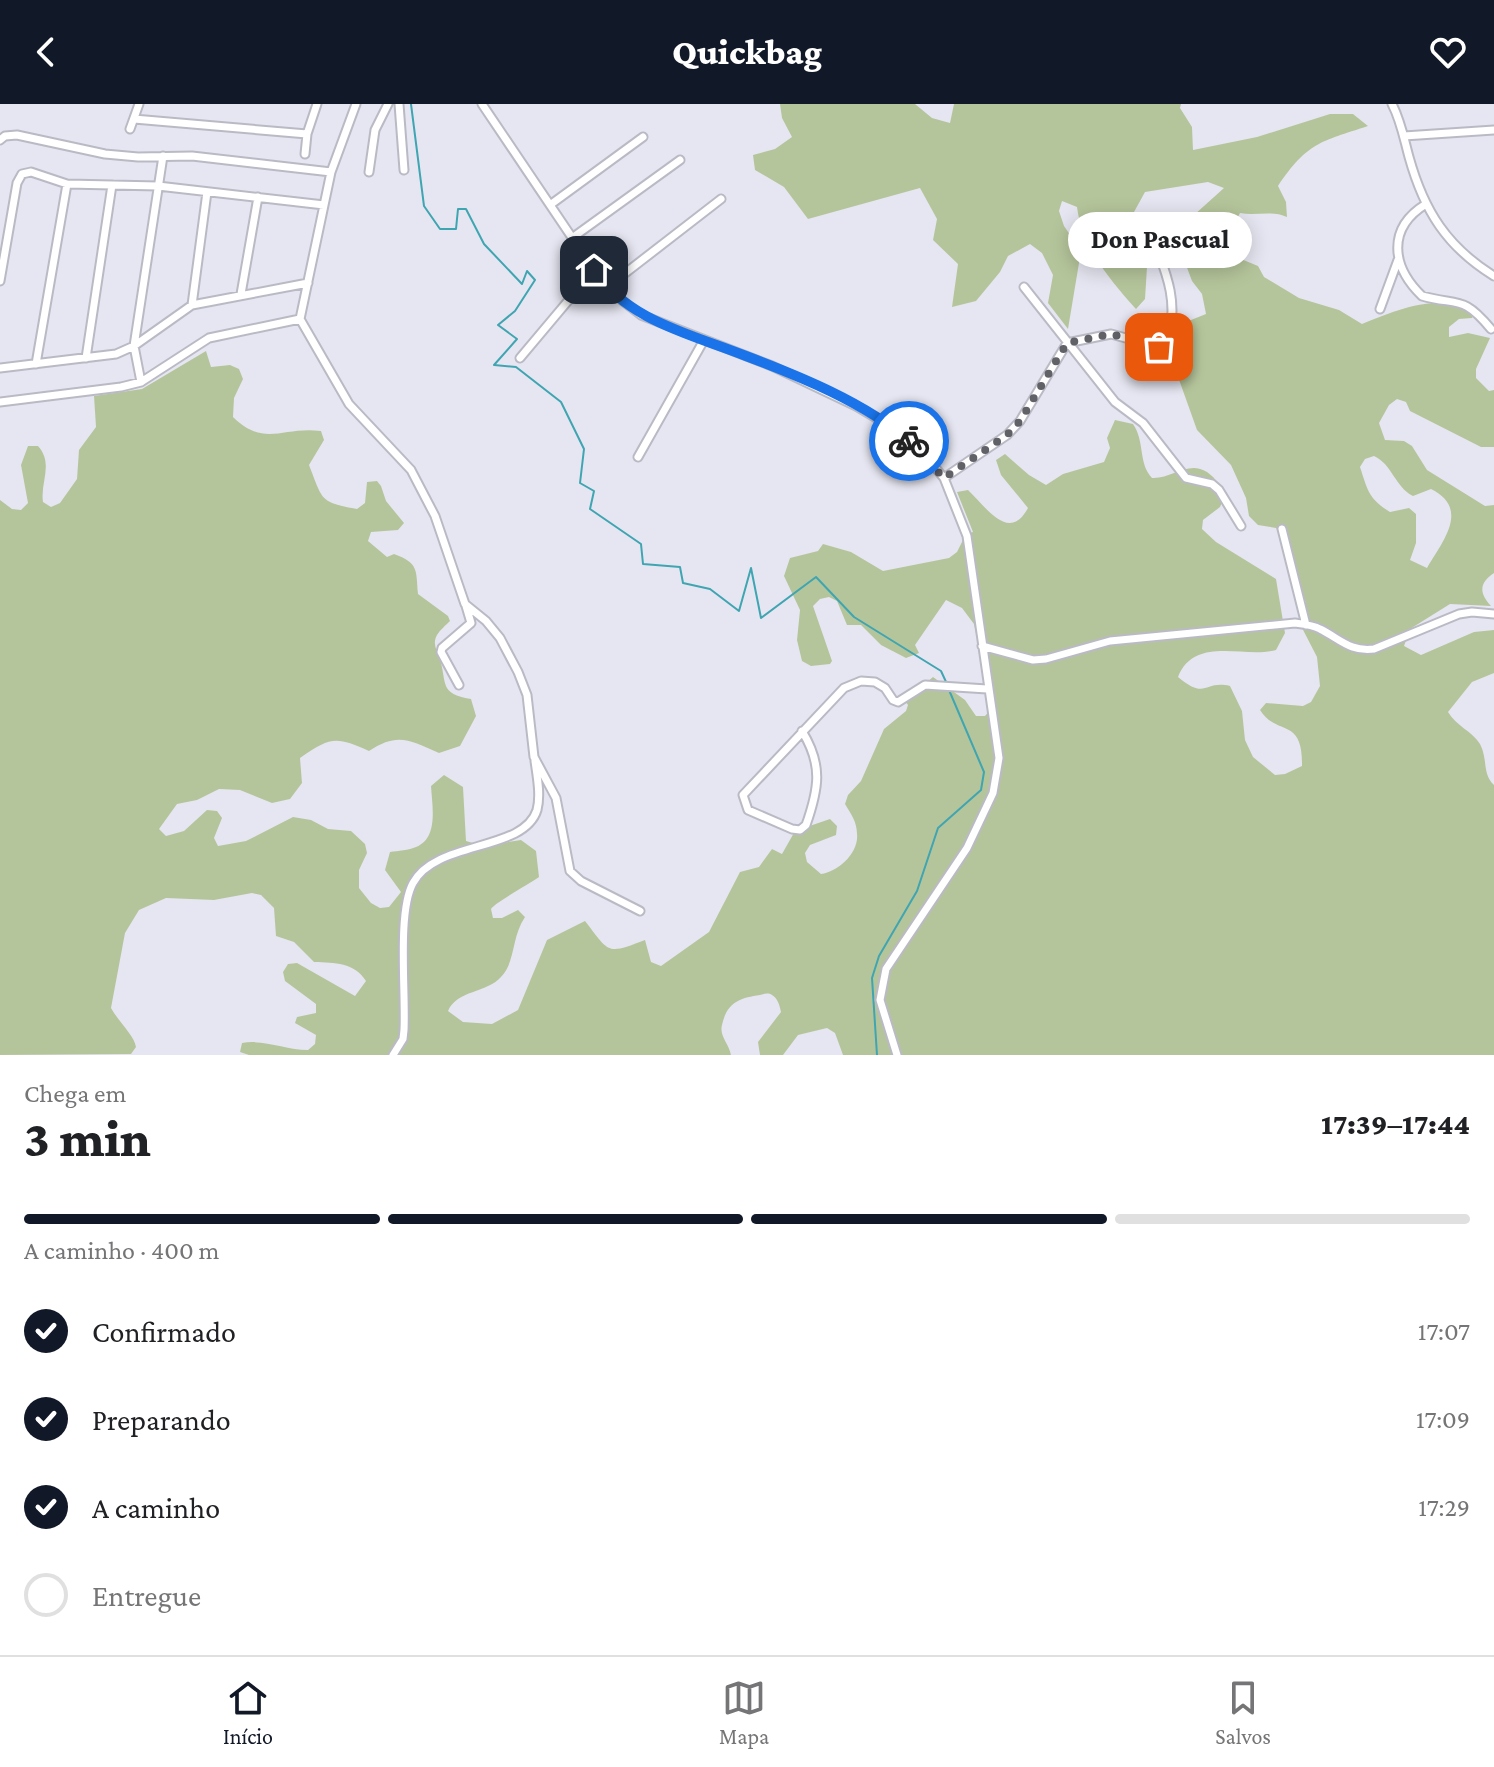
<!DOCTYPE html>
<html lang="pt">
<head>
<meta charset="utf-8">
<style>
	:root { --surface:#fff; --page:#f2f2f2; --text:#202124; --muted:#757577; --line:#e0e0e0; --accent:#111827 }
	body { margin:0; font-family:"Crimson Pro",serif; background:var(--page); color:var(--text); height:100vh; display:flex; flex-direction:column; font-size:30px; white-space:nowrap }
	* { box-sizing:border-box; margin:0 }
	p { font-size:26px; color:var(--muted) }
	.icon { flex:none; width:44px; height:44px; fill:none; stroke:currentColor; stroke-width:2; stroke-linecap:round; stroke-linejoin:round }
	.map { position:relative; height:951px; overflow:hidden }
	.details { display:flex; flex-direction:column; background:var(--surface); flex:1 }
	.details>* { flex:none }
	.pin { position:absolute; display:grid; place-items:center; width:68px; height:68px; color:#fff; margin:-34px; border-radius:16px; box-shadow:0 4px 12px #0006 }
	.courier { position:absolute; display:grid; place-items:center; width:80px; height:80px; margin:-40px; border:6px solid #1a73e8; border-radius:50%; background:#fff; color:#222; box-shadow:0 2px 10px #0007 }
	.bubble { position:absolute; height:56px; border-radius:28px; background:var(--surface); box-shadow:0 4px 20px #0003; font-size:26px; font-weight:800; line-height:56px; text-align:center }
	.summary em { font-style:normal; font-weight:800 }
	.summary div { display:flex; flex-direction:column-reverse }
	.summary { display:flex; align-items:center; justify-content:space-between; height:136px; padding:0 24px }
	h1 { font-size:52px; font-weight:800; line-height:60px }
	.bar { display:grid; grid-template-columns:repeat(4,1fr); gap:12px 8px; align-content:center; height:96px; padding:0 24px }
	.bar i { height:10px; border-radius:6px; background:var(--line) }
	.bar .on { background:var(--accent) }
	.bar p { grid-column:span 4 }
	ol { padding:0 24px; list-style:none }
	li { display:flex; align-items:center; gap:24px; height:88px }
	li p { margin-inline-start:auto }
	li .icon { padding:8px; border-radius:50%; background:var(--accent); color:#fff; stroke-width:4 }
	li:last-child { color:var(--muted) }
	li i { width:44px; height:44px; border:4px solid var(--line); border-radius:50% }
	header { display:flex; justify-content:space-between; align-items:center; height:104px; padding:0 24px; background:var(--accent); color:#fff; font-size:36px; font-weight:800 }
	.dock { display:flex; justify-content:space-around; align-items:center; height:112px; border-top:2px solid var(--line); background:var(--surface); font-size:22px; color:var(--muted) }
	.dock a { display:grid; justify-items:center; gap:4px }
	.dock .on { color:var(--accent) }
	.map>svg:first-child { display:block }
	.green { fill:#b5c59b; fill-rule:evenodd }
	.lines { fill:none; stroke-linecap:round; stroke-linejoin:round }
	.stream { stroke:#3fa5b1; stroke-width:2 }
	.minor-casing { stroke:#babac5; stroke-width:11 }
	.minor { stroke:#fff; stroke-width:7 }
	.done { stroke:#616168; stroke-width:8; stroke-dasharray:0 14.4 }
	.route { stroke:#1a73e8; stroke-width:10 }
</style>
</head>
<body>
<header><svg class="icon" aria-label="back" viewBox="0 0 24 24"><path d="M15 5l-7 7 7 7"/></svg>Quickbag<svg class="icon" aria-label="heart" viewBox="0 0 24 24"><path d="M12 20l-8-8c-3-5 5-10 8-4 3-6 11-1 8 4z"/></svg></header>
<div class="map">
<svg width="1494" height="951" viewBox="0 0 1494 951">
	<rect width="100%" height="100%" fill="#e6e6f2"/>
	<path class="green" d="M780 0H915L932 14 950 19 954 0H1181L1180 4 1192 23 1193 46 1257 33 1330 10H1353L1368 22C1320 38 1308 38 1278 82L1286 98 1287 113C1273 106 1256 112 1240 109L1227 134 1229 150 1258 162 1264 173 1299 194 1339 206 1362 220C1395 207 1441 186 1474 210L1472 214 1459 215 1449 223V233L1468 229 1490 234 1476 265V274L1489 287 1494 286V343H1481L1410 307 1406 298 1397 295 1389 301 1379 319 1385 336 1404 337 1412 342 1427 366 1485 402 1494 401V469C1479 479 1479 489 1491 502L1450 500 1410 525 1404 542 1421 551 1474 528 1494 526V569L1472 578 1448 608C1456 622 1472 627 1480 640 1488 655 1482 670 1494 681V951H843L835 929 827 924 798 931 783 951H760L758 938 781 908C780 903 778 894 772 891 768 888 764 890 760 891 740 894 727 898 722 921 719 932 729 940 731 951H249L240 948 242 939C264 935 286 946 308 946L315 940 316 931 295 919 297 913 316 909V900L285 877 283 868 288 860 297 859 355 892 366 877C354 858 335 859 314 858L294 838 276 832 274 804 261 791 252 789 214 796 166 794 139 806 125 829 111 904C118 917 134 931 136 943L131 950 0 951V396L12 405 21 406 28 399 21 361 28 342H38C54 360 40 378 43 398L51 403 60 399 77 375 79 346 96 323 94 292 142 285 206 247 211 263 230 261 239 265 243 275 234 294 233 313C265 344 282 322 321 327L324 336 309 361C323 396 319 398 357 405L365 399 367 378 377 377 381 382 386 397 404 419 398 426 371 428 368 437 387 453 394 450C419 459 416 466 418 490L448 512 450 517C446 521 440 526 437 531 432 540 437 547 440 555 447 579 439 590 471 595L476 612 460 642 439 649C409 636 398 628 369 647 335 632 331 633 300 654L302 679 290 695 272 699 240 686 219 685 197 696 177 700 159 725 166 732 184 727 207 706 217 707 222 714 214 734 218 742 246 737 293 713 311 716 328 725 351 727 365 740 367 749 359 766V784L371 799 380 804 389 803 401 788 385 766 390 748C398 747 409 746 416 743 439 734 432 701 431 682L444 671 463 683 466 737 484 742 521 736 536 747 539 773C529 780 495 799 491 805L493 814H502L518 806 525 813C511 834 516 857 501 873 487 889 457 886 448 907L463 918 492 920 518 906 547 836 585 817C610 849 606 851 645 836L651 858 661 862 709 828 740 768 759 763 772 745 782 750 795 727 830 715 837 722 836 731 810 741 805 749 807 758 821 770C838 768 859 749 857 730 857 718 851 710 845 700L848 691 861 677 884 625 906 607 908 601 905 597 933 573 965 596 976 612H985L992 604 974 520 962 504 946 496 915 541 919 549 906 554 881 541 861 521H847L837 497 829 493 820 495 813 502 832 557 830 560 811 562 802 557 797 536 800 506 784 472 790 454 818 447 823 440 851 448 883 467 949 454 957 448 966 430 973 428 957 388 968 386C987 404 1009 439 1028 404L1001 371 996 356 1005 350 1029 371 1046 381 1063 370 1104 358 1110 344 1107 334 1115 316 1133 320C1145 337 1138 359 1152 374 1172 375 1188 356 1207 368 1218 376 1219 381 1224 394L1220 403 1203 416 1202 425 1216 438 1276 475 1285 529 1276 546C1244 555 1195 531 1178 573 1207 597 1203 576 1230 582L1242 607 1245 636 1253 653 1275 671 1285 670 1302 662C1303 612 1277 633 1260 606L1266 599 1303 602 1311 598 1320 582 1317 553 1300 520 1306 498 1297 488 1287 439 1276 424 1258 421 1249 412 1246 394 1231 361 1197 326 1172 256 1186 218 1206 210 1202 190 1192 177 1174 129 1224 84 1208 78 1145 88 1134 108 1135 141 1147 163 1145 195 1136 205C1110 176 1082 143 1077 103L1062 97 1059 107 1064 122 1081 147 1068 225 1048 199 1053 171 1042 149 1030 140 1008 152 1000 168 976 197 952 203 958 160 933 136 937 115 920 84 808 115 784 83 755 66 753 51 775 45 792 33 782 14ZM1374 352C1392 360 1395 383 1413 392L1431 385C1471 405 1442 438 1427 464L1410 456 1416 439V410L1409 404 1390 408C1368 394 1368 387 1360 363L1365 355Z"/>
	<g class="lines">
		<path class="stream" d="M411 0 424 102 440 125H456L458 105H466L484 140 522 180 527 167 535 176 515 207 498 221 517 235 494 261 516 263 561 298 584 345 580 379 594 387 590 405 641 440 643 460 680 463 683 479 710 485 739 507 751 464 761 514 816 473 854 513 941 567 947 580
			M877 951 872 874 879 852 917 787 938 724 981 686 984 668 949 586"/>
		<defs>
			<path id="minor" d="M356 0 331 68 300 215 349 300 411 366 435 412 465 500 486 517 500 534 518 568 527 591 534 653 556 694 570 767 581 777 640 807
				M399 0 404 66
				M482 0 606 184 641 211 772 262 856 302 895 325 922 348 944 374 967 432 999 654 993 689 967 744 886 865 880 896 897 951
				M1392 0C1401 17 1404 35 1409 53 1424 107 1447 143 1494 172
				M134 15 307 30
				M130 25 139 0
				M1404 32 1494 26
				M0 36 5 32 17 31 105 50 138 53 192 52 331 68
				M305 50 307 30 317 0
				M369 68 375 26 388 0
				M1426 100C1387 124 1391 162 1422 192 1459 202 1463 191 1491 225
				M550 101 643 33
				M572 134 680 56
				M0 177 17 79 22 70 31 68 67 80 158 82 324 101
				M1024 183 1115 298 1143 319 1186 374 1212 380 1219 386 1241 422
				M606 184 721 95
				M241 190 258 93
				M192 201 207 88
				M1380 205 1398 156
				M86 254 112 81
				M520 254 594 166
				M36 260 67 80
				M0 264 116 250 134 242 192 201 308 179
				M141 278 134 242 163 52
				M0 298 121 283 141 278 209 234 300 215
				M638 353 704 236
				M944 374 1007 331 1020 317 1067 239 1111 230 1159 243 1166 238C1180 203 1167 170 1154 137L1162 120
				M1282 425 1306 521
				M982 542 1033 556 1046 555 1110 537 1295 519C1303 520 1313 521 1320 525 1340 535 1350 548 1374 545L1459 510 1472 508 1494 510
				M459 581 441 548 442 544 471 519 466 502
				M802 627C823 661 819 684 806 721L800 726 792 725 748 706 743 691 844 584 861 577 875 578 885 584 893 596 898 598 925 581 987 585
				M393 951 403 935 404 926C406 889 397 808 413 779 436 736 524 748 537 706 541 691 537 672 535 657"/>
		</defs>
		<use href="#minor" class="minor-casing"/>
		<use href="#minor" class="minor"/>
	</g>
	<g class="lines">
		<path class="done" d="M909 337 944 374 1007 331 1020 317 1067 239 1111 230 1159 243"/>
		<path class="route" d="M594 166C628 217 691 230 746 252 799 272 866 299 909 337"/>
	</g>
</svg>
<div class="pin" style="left:1159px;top:243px;background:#ea580c"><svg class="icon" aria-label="bag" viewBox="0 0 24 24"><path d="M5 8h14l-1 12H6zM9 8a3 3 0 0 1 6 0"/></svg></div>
<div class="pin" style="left:594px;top:166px;background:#1f2937"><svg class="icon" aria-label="home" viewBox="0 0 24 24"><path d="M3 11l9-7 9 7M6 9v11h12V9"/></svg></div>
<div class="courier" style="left:909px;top:337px"><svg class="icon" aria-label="bike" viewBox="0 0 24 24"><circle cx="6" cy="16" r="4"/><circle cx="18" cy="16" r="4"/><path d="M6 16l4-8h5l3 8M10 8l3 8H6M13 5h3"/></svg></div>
<div class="bubble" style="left:1068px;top:108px;width:184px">Don Pascual</div>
</div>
<section class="details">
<div class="summary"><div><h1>3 min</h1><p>Chega em</p></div><em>17:39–17:44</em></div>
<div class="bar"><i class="on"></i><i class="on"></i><i class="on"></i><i></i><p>A caminho · 400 m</p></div>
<ol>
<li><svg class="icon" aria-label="check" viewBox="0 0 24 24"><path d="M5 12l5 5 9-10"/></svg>Confirmado<p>17:07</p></li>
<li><svg class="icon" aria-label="check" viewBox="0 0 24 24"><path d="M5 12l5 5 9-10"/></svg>Preparando<p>17:09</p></li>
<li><svg class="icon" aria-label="check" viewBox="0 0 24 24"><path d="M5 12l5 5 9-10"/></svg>A caminho<p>17:29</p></li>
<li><i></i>Entregue</li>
</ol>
</section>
<nav class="dock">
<a class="on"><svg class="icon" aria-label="home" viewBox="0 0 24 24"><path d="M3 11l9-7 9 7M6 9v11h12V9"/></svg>Início</a>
<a><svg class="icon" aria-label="map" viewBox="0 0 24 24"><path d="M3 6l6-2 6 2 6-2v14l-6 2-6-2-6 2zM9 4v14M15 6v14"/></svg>Mapa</a>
<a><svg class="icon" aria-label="saved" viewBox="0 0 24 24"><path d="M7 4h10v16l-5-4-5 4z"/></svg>Salvos</a>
</nav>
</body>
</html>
